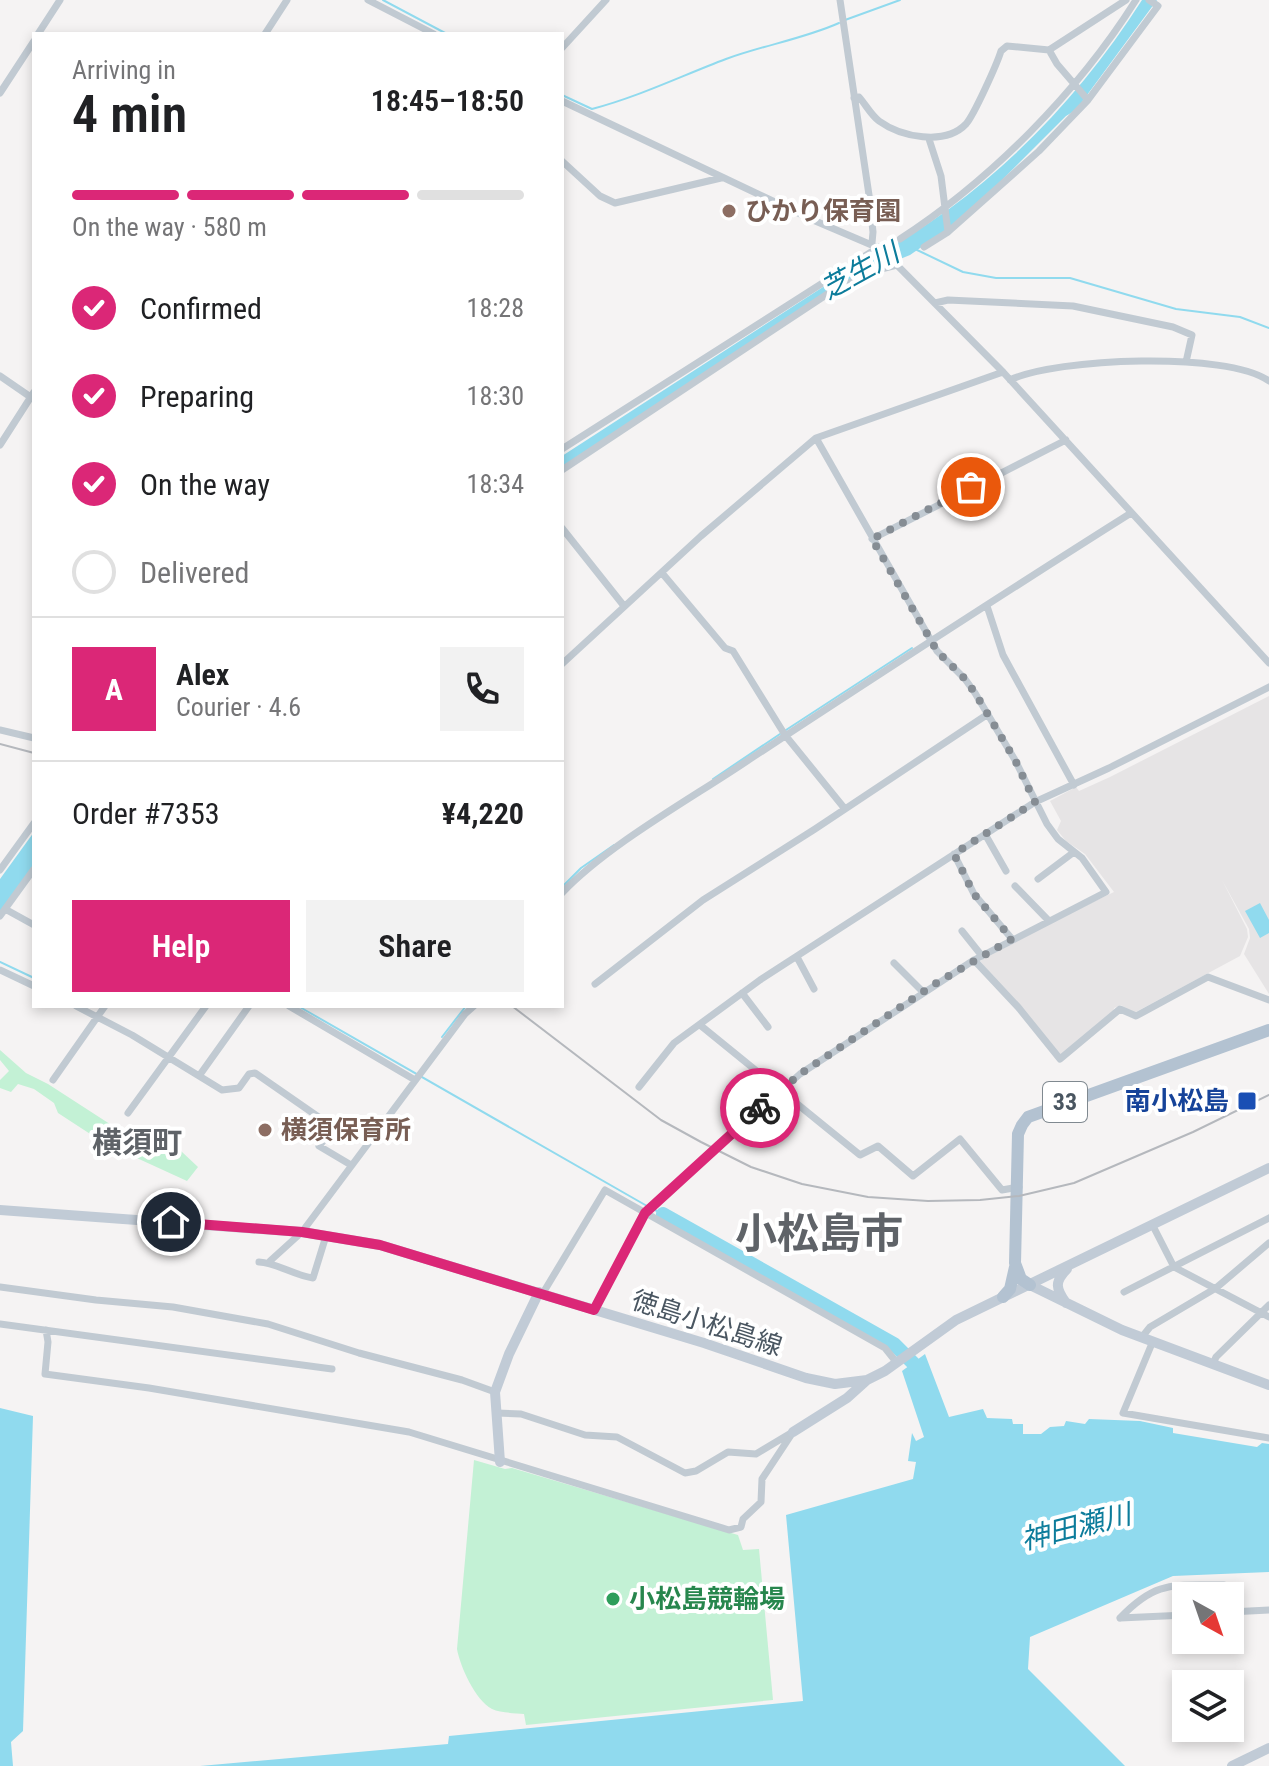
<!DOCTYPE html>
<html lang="en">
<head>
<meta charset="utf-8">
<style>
	:root { --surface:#fff; --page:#f2f2f2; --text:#202124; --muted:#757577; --line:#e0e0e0; --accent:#db2777 }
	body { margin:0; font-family:"Roboto Condensed","Noto Sans JP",sans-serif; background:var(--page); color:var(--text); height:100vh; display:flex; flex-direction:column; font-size:30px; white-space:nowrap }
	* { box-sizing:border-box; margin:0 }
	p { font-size:26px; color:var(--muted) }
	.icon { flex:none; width:44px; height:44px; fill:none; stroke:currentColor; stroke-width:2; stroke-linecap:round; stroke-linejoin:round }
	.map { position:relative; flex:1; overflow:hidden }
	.side { position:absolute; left:32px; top:32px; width:532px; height:976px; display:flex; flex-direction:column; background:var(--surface); border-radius:0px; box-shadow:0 4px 12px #0003 }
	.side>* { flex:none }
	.needle { width:52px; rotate:140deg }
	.tools { position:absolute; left:1172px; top:1582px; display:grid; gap:16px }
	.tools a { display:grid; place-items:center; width:72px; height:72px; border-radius:0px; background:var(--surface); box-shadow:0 4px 12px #0003; font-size:40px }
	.pin { position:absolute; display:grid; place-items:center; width:68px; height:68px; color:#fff; margin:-34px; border:4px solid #fff; border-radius:50%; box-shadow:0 2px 8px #0007 }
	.courier { position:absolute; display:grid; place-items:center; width:80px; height:80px; margin:-40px; border:6px solid #db2777; border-radius:50%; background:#fff; color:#222; box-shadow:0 2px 10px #0007 }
	.headline em { font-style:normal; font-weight:600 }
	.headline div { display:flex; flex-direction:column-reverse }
	.headline { display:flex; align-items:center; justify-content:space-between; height:136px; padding:0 40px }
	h1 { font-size:52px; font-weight:600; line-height:60px }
	.bar { display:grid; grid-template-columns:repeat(4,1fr); gap:12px 8px; align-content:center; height:96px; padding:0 40px }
	.bar i { height:10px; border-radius:6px; background:var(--line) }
	.bar .selected { background:var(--accent) }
	.bar p { grid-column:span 4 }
	.line { display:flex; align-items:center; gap:20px; padding:0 40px; border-top:2px solid var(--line) }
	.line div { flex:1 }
	.round { display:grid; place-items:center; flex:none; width:84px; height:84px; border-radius:0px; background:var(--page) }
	ol { padding:0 40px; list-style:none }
	li { display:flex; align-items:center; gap:24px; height:88px }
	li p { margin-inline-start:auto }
	li .icon { padding:8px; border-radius:50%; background:var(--accent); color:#fff; stroke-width:4 }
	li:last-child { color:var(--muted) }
	li i { width:44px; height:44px; border:4px solid var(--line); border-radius:50% }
	.button { display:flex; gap:16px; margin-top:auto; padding:16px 40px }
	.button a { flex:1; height:92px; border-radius:0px; background:var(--accent); color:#fff; font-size:32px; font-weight:600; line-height:92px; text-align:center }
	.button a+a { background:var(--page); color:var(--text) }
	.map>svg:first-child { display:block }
	.education { fill:#e6e4e5 }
	.green { fill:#c3f1d5 }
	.water { fill:#90daee }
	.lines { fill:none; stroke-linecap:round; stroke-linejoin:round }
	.stream { stroke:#90daee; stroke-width:2 }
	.river { stroke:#90daee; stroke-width:14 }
	.street { stroke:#c1cad2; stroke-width:7 }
	.secondary { stroke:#c1cbd6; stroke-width:10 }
	.primary { stroke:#b3c2d1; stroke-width:12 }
	.rail { stroke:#b5b8bd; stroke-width:2 }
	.done { stroke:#868d94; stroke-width:8; stroke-dasharray:0 14.4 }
	.route { stroke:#db2777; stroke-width:10 }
	.education-dot { fill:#8d6e63; stroke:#fff; stroke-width:3 }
	.transit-dot { fill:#1a4fb4; stroke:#fff; stroke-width:3 }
	.leisure-dot { fill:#2e9e5b; stroke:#fff; stroke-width:3 }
	.labels { text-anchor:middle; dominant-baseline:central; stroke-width:8; stroke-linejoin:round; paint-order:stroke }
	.shield { fill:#fff; stroke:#808990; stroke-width:2 }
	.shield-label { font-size:24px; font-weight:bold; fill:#4a5661 }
	.education-label { font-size:26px; font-weight:bold; fill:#785e54; stroke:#fff; text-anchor:start }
	.transit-label { font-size:26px; font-weight:bold; fill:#164399; stroke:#fff; text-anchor:end }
	.street-label { font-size:26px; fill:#4a5661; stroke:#fff }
	.leisure-label { font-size:26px; font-weight:bold; fill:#27864d; stroke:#fff; text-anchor:start }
	.water-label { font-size:28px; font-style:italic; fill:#0c7c9b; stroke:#fff }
	.quarter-label { font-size:30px; font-weight:bold; fill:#5f6368; stroke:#fff }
	.town-label { font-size:42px; font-weight:bold; fill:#5f6368; stroke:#fff }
</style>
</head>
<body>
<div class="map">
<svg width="1269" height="1766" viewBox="0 0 1269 1766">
	<rect width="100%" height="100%" fill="#f5f3f3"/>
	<path class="education" d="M1269 696V994L1244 954 1250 938 1249 929 1222 880 1247 929 1248 937 1240 956 1134 1013 1121 1005 1114 1008 1113 1013 1060 1055 980 961 1062 917 1114 892 1085 854 1066 841 1057 830 1061 821 1050 801 1076 787 1079 791 1110 777Z"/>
	<path class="green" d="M0 1050 26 1073 48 1084 116 1128 181 1151 198 1167 187 1181 104 1143 58 1113 54 1103 34 1089 18 1084 11 1092 0 1088V1080L9 1071 0 1060Z
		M474 1460 505 1469 512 1468 738 1535 743 1550 759 1549 773 1700 526 1725 524 1714C515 1713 500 1713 492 1709 475 1700 460 1666 457 1649Z"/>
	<path class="water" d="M1142 0H1157L1076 110 1066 116 978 204 942 233 910 255 846 281 562 467V456L860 263C975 207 1074 107 1142 0Z
		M34 832V867L0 913V879Z
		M1260 903 1269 920V933L1260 938 1245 911Z
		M925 1354 949 1417 983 1409 987 1418 1012 1419 1013 1424H1023V1434H1041L1050 1427 1064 1426 1066 1421 1085 1424 1089 1419 1140 1421 1173 1428V1433L1257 1447 1262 1443 1269 1444V1572L1173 1576 1030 1637 1028 1669 1125 1766H200L448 1744 449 1736 803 1701 786 1515 913 1479 916 1462 908 1461 912 1433 916 1441 924 1437 902 1371Z
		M0 1408 33 1416 23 1731 11 1742 13 1766H0Z"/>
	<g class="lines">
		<path class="stream" d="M383 0 447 34
			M845 20 900 0
			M562 95 592 109C638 97 681 76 726 59 764 45 803 39 839 23
			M915 249 963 272 996 278H1070L1176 309 1240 317 1269 328
			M786 730 912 648
			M713 779 780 734
			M562 887 581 868 614 845
			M0 962 34 978
			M93 1006H99
			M298 1006 647 1206
			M442 1037 466 1006
			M653 1209 663 1214"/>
		<path class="river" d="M663 1214 894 1344 916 1366"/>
		<path class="street" d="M368 0 434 34
			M840 0 869 195 873 232 872 243
			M38 34 60 0
			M265 34 287 0
			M562 48 606 0
			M0 93 34 41
			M854 98 859 97C866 105 871 115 879 121 901 137 945 146 966 124 974 115 997 64 1001 51L1007 46 1049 50 1126 0
			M1088 100 1158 6 1149 0
			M562 101 813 220 881 249 1003 372 1269 663
			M929 139 941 176 948 232 1039 151 1088 100 1057 64 1049 50
			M562 161 600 196 615 203 721 178
			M900 239C991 180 1078 92 1136 0
			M924 247 948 232
			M935 303 948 300 1073 306 1173 327 1192 335 1186 362
			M0 376 32 398
			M1010 380C1056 358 1227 351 1269 381
			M0 445 34 392
			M562 449 879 247
			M562 470 832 291 877 270 897 265
			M562 528 624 606
			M872 539 1066 440
			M662 573 725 648 733 651 785 735 845 809
			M987 606 1003 655 1074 785
			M562 664 701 536 816 438 1003 372
			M0 730 34 738
			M985 834 1006 871
			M954 854 974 894 1012 939
			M0 870 34 823
			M1038 879 1074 852
			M1015 886 1048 920
			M562 893C608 845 687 801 744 763 872 679 1001 595 1131 513
			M5 909 34 925
			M0 916 34 869
			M962 931 982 956
			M797 957 814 989
			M974 960 1018 1007 1060 1059 1120 1009 1136 1016 1208 977 1269 1000
			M894 963 923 992
			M0 970 34 986
			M595 984 703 900 815 829 988 714
			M742 993 768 1027
			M76 1006 132 1035 222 1090 239 1088 249 1074 255 1073 330 1125 332 1130 319 1146 351 1165
			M289 1006 415 1080
			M700 1025 860 1155 878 1146 913 1176 960 1139 1002 1190 1019 1187
			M199 1076 249 1006
			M53 1080 105 1006
			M639 1087 674 1043 760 980 1035 802 1109 768 1269 687
			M128 1113 206 1006
			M1152 1224 1174 1267 1269 1317
			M270 1261 302 1232 465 1014 474 1006
			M259 1262C277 1263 293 1275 313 1278L326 1236
			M0 1287 96 1300 173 1307 268 1324 359 1353 462 1380 495 1392
			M1124 1292 1269 1218
			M543 1293 605 1190 885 1348 897 1363
			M594 1310 645 1213 800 1074 974 960 1106 892 1082 858 1058 839 1047 824 1015 760 975 693 965 679 937 651 816 438
			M0 1324 332 1369
			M46 1330 48 1342 45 1374 149 1388 409 1432 729 1530 741 1527 743 1519 761 1502 762 1479 793 1432
			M1142 1337 1150 1327 1216 1288 1269 1243
			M1153 1341 1123 1413 1269 1438
			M1213 1364 1216 1357 1269 1305
			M497 1413 521 1414 585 1435 617 1437 685 1473 696 1471 728 1452 756 1454 791 1433
			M1230 1612 1269 1610
			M1120 1618C1157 1579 1174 1586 1224 1585L1226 1596
			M1120 1618 1186 1615"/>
		<path class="secondary" d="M0 1210 302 1232 380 1245 704 1343 806 1378 835 1384 867 1380 885 1371 956 1320 1269 1168
			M1030 1285 1122 1330 1269 1385
			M1066 1303C1056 1289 1054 1282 1067 1269
			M793 1432 847 1398 867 1380
			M500 1462 495 1392 509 1354 539 1292
			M1232 1766 1269 1748"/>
		<path class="primary" d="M1030 1285 1021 1279 1015 1263 1018 1134 1022 1125 1028 1117 1269 1030
			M1003 1297 1010 1289 1015 1267"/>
		<path class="rail" d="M0 744 34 753
			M512 1006 661 1120 701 1142 751 1167 802 1184 868 1197 928 1201 980 1200 1019 1196 1074 1183 1193 1132 1269 1095"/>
	</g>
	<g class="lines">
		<path class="done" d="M760 1108 800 1074 935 984 1012 939 974 894 954 854 1035 802 1015 760 975 693 965 679 937 651 872 539 971 487"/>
		<path class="route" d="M171 1222 302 1232 380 1245 594 1310 645 1213 760 1108"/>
	</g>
	<g class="education-dot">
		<circle cx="729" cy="211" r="8"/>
		<circle cx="265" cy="1130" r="8"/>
	</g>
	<rect class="transit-dot" x="1237" y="1091" width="20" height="20" rx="4"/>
	<circle class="leisure-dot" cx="613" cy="1599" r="8"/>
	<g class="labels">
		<rect class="shield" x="1043" y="1082" width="44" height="40" rx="6"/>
		<g class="shield-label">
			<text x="1065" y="1102">33</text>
		</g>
		<g class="education-label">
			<text x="745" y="211">ひかり保育園</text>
			<text x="281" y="1130">横須保育所</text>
		</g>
		<g class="transit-label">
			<text x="1229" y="1101">南小松島</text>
		</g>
		<g class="street-label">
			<text transform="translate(707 1323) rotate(18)">徳島小松島線</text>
		</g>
		<g class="leisure-label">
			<text x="629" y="1599">小松島競輪場</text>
		</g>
		<g class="water-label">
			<text transform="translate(860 271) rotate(-29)">芝生川</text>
			<text transform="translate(1076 1527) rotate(-14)">神田瀬川</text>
		</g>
		<g class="quarter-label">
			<text x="137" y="1142">横須町</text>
		</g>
		<g class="town-label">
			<text x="819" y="1233">小松島市</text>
		</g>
	</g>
</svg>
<div class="tools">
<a><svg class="needle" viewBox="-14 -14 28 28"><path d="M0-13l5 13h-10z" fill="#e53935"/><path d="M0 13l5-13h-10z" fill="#757577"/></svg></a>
<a><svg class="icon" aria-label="layers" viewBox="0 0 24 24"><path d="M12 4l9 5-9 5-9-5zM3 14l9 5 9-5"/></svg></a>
</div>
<div class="pin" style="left:971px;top:487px;background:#ea580c"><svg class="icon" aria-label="bag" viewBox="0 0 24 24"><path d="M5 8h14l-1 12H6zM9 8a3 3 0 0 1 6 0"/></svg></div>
<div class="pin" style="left:171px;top:1222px;background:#1f2937"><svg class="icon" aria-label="home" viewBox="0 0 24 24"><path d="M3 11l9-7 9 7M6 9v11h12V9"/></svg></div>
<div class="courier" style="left:760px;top:1108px"><svg class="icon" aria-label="bike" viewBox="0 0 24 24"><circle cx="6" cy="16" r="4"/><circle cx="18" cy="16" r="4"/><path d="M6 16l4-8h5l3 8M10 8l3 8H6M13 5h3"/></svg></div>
<section class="side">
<div class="headline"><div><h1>4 min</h1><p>Arriving in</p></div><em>18:45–18:50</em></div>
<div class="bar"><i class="selected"></i><i class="selected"></i><i class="selected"></i><i></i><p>On the way · 580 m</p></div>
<ol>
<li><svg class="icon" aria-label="check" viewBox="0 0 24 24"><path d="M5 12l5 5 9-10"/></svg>Confirmed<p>18:28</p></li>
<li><svg class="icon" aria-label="check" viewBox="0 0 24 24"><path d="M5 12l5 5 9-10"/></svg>Preparing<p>18:30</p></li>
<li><svg class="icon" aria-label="check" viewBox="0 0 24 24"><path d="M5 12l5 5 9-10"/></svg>On the way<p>18:34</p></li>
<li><i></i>Delivered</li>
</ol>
<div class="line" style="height:144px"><b class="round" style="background:var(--accent);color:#fff">A</b><div><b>Alex</b><p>Courier · 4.6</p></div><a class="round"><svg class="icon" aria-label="phone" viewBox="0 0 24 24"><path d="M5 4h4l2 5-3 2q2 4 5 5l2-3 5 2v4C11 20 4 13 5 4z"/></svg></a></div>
<div class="line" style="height:104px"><div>Order #7353</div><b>¥4,220</b></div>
<div class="button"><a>Help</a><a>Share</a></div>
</section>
</div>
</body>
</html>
